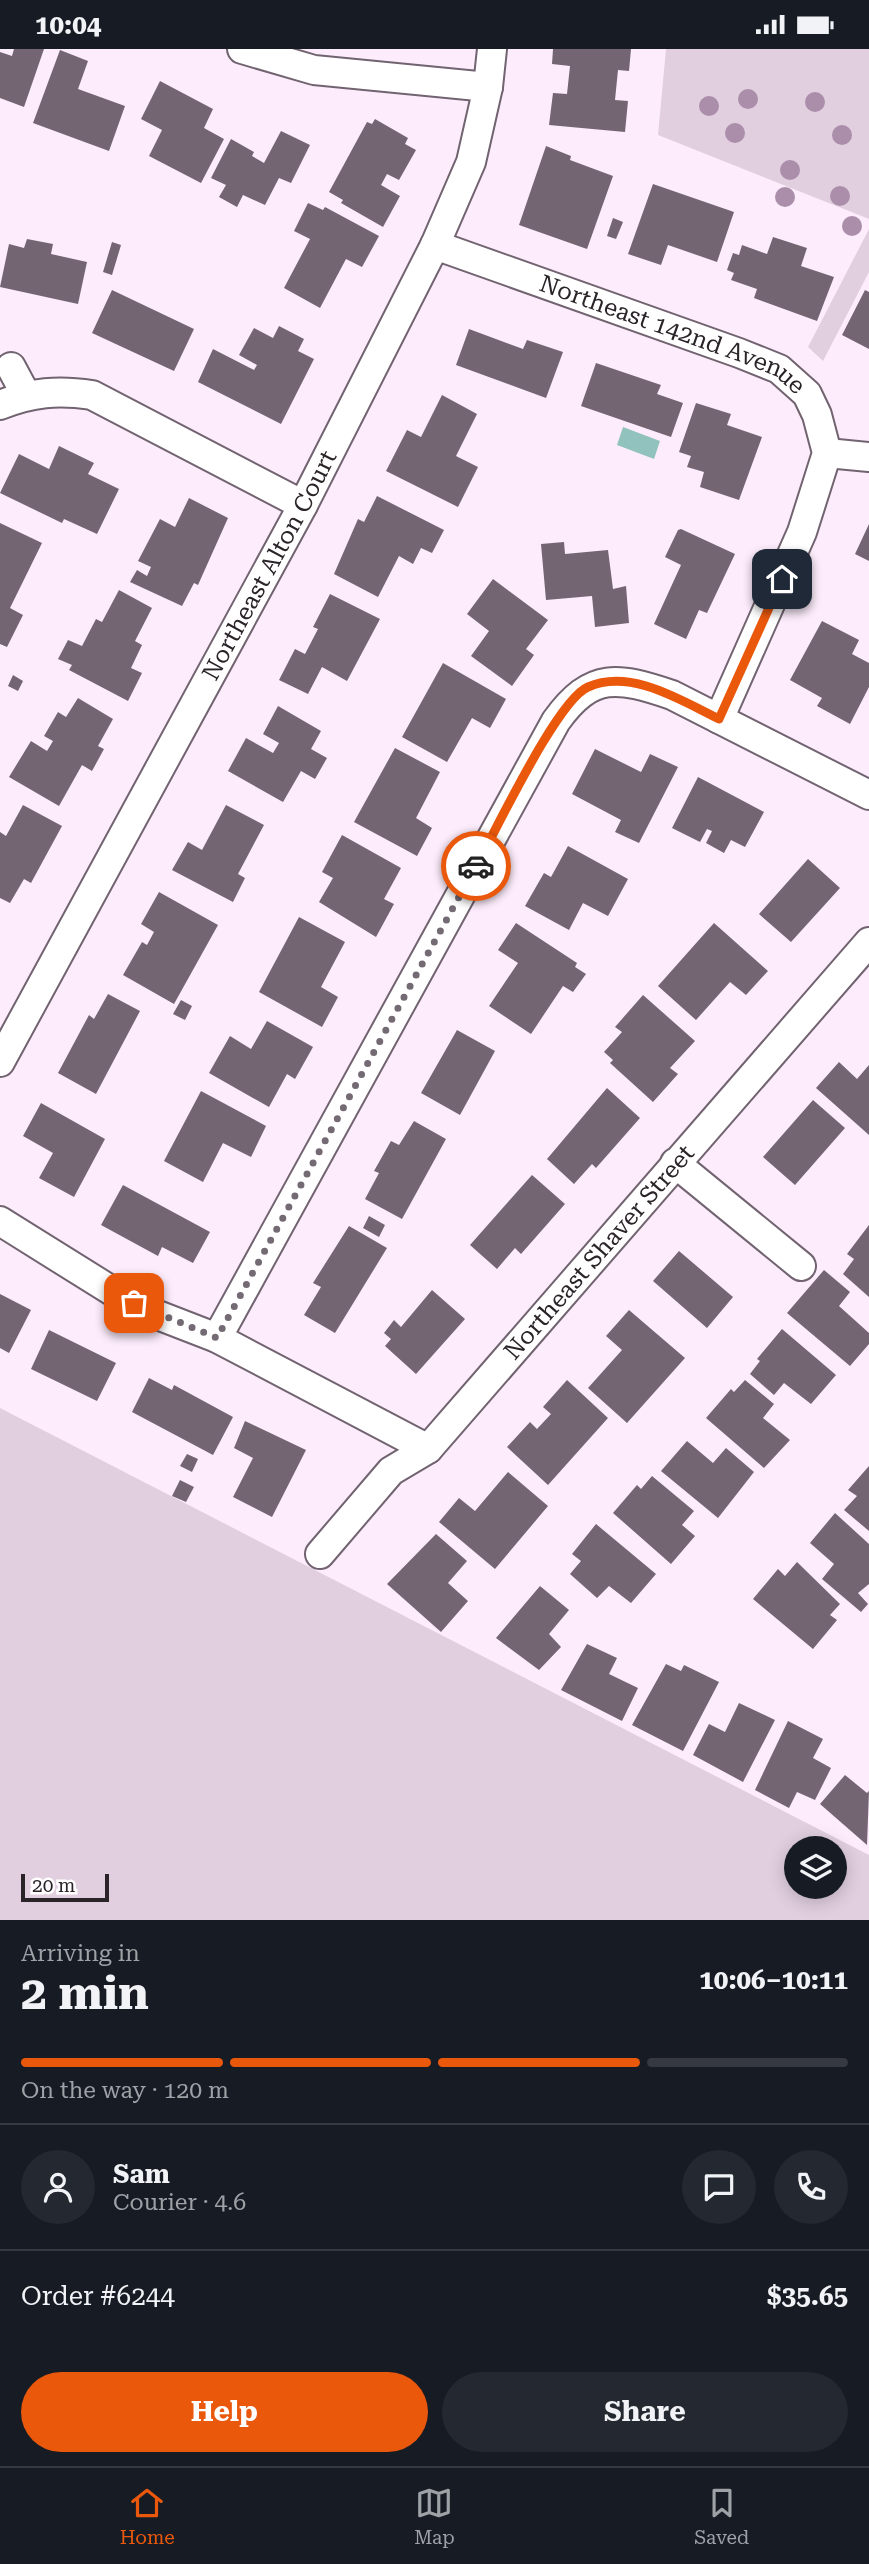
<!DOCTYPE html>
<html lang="en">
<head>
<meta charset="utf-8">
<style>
	:root { --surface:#171b24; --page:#242831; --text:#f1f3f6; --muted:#9ea1a6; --line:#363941; --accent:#ea580c }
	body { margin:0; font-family:"Roboto Serif",serif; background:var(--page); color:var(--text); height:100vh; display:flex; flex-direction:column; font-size:26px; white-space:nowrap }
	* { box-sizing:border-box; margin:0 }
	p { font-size:23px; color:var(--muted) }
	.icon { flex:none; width:38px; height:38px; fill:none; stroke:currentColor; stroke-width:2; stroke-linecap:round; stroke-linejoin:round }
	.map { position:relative; height:1871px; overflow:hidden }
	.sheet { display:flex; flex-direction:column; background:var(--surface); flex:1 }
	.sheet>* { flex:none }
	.buttons { position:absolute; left:784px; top:1787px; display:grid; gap:14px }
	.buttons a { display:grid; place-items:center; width:63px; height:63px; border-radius:50%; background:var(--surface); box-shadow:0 4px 18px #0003; font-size:35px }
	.scale { position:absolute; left:21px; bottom:18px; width:88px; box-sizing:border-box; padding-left:7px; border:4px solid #2a2429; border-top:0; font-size:19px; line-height:24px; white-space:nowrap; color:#2a2429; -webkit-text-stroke:5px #fff; paint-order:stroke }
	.pin { position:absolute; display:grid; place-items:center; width:60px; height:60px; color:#fff; margin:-30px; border-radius:14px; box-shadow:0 4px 10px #0006 }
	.courier { position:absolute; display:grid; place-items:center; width:70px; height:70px; margin:-35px; border:5px solid #ea580c; border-radius:50%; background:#fff; color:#222; box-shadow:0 2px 9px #0007 }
	.overview em { font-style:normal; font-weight:700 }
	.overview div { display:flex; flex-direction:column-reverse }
	.overview { display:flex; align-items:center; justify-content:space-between; height:119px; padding:0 21px }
	h1 { font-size:46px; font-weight:700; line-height:52px }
	.bar { display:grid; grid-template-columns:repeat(4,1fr); gap:10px 7px; align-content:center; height:84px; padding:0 21px }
	.bar i { height:9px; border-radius:5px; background:var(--line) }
	.bar .on { background:var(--accent) }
	.bar p { grid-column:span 4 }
	.line { display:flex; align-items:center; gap:18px; padding:0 21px; border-top:2px solid var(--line) }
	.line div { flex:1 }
	.round { display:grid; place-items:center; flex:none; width:74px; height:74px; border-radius:37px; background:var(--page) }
	.button { display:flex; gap:14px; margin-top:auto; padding:14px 21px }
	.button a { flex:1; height:80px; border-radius:42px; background:var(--accent); color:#fff; font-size:28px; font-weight:700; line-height:80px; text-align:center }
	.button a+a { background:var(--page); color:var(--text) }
	.status { display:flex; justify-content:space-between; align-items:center; height:49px; padding:0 35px; background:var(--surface); direction:ltr }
	.status svg { height:19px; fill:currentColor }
	.menu { display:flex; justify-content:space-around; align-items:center; height:98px; border-top:2px solid var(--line); background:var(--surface); font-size:19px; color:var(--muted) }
	.menu a { display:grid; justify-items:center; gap:4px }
	.menu .on { color:var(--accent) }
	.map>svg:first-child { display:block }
	.green { fill:#e1cfe0; fill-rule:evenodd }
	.water { fill:#92c2bd }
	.building { fill:#736572 }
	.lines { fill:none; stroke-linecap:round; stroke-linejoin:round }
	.street-casing { stroke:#716370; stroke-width:32 }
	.street { stroke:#fff; stroke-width:28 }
	.tree { fill:#ab8eaa }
	.done { stroke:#746a73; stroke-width:7; stroke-dasharray:0 12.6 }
	.route { stroke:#ea580c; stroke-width:9 }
	.labels { text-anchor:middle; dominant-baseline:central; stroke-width:7; stroke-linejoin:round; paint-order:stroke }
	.street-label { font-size:24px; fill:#2a2429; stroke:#fff }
</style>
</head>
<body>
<div class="status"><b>10:04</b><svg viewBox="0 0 49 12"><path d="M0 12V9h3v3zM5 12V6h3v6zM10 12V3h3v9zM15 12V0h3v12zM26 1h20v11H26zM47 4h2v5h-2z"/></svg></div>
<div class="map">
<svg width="869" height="1871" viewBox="0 0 869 1871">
	<rect width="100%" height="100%" fill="#fdedfc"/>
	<path class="green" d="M666 0H869V170L658 86Z
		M869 180V223L823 312 808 298Z
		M0 1359 869 1806V1871H0ZM796 1799H835V1838H796Z"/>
	<path class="water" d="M623 378 660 392 654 410 617 396Z"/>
	<path class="building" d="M14 0H44L24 58 0 49V3L12 7Z
		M553 0H631L629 22 618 21 615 51 628 52 625 83 549 76 553 44 567 45 570 17 552 15Z
		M60 1 88 12 78 40 125 57 109 102 33 74Z
		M160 32 213 60 204 79 224 90 201 134 149 107 162 81 141 70Z
		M375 70 408 89 405 95 416 101 399 131 387 125 381 136 400 147 383 178 341 154 343 151 329 143 367 73 372 75Z
		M281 82 310 96 291 134 279 129 265 156 243 146 237 158 219 148 226 136 211 129 231 90 254 103 252 107 264 114Z
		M546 97 571 107 570 111 613 127 587 200 519 176Z
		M653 135 734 163 717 213 668 196 661 216 628 205Z
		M308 154 323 161 325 158 379 187 362 218 346 210 320 259 284 239 310 190 294 182Z
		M613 169 623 173 616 190 607 187Z
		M773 188 807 199 801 217 834 228 817 272 754 249 757 240 731 231 734 224 727 221 733 204 739 206 742 196 767 205Z
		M27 190 53 195 51 205 87 213 78 255 0 238 9 195 24 199Z
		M112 193 121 196 112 226 103 223Z
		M112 241 194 280 174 322 92 284Z
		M865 241 869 243V300L842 286Z
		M279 277 304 290 298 302 314 310 281 375 198 333 213 300 254 321 257 316 239 306 254 279 273 289Z
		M469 280 523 300 527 291 563 303 546 349 456 316Z
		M596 314 661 336 657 345 683 354 671 388 581 357Z
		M442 346 477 365 456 407 478 418 458 458 386 422 407 381 421 388Z
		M696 354 731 365 727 376 762 388 739 451 700 438 704 423 687 418 691 407 679 403Z
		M59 397 94 414 88 425 119 440 97 485 64 470 62 474 0 444 19 405 49 420Z
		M377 447 444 481 432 504 421 499 413 515 399 507 378 548 334 525 358 470 364 473Z
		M189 449 228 469 198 536 194 534 182 557 130 533 137 521 147 527 151 518 138 512 160 470 175 478Z
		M0 474 42 494 10 559 23 566 7 598 0 595Z
		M869 475V512L855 505Z
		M681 480 735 505 707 564 699 561 686 590 654 575 681 516 665 508 678 481Z
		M564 493 565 505 608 501 613 540 626 537 629 574 595 578 592 547 546 551 541 495Z
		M493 530 548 571 526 600 534 606 512 637 471 607 489 582 467 565Z
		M119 541 152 559 135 592 142 596 131 619 142 624 128 652 69 621 72 616 58 610 68 591 82 597 96 570 102 573Z
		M330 545 380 570 347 632 322 618 308 645 279 631 295 600 305 605 318 580 313 578Z
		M822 572 859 591 852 605 869 614V638L850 675 817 657 822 649 790 631Z
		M443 614 506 650 490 679 472 669 447 713 402 688Z
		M13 626 23 632 18 642 8 637Z
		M78 649 113 670 98 697 104 700 92 722 82 716 59 757 9 728 31 692 47 702 53 692 44 687 58 663 66 668Z
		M278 657 321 682 311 700 327 709 315 730 301 722 283 753 228 722 246 689 273 704 279 694 263 685Z
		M395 699 440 723 416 769 432 779 417 807 354 773Z
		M595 700 641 723 650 705 678 718 639 794 615 783 621 771 572 745Z
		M698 728 764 763 745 798 731 791 724 804 706 794 712 782 707 780 700 793 672 779Z
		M23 756 62 777 31 834 24 830 10 854 0 849V783L6 787Z
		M226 756 264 776 238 825 245 829 233 853 172 821 188 793 202 801Z
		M342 786 401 819 384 850 394 855 376 888 319 853 333 829 322 823Z
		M568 797 628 830 608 867 583 854 569 881 525 857 544 824 551 828Z
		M808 810 840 839 791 893 759 865Z
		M159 843 218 876 174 955 123 926 142 893 147 896 154 883 141 875Z
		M299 868 345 893 321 938 338 948 322 978 259 943Z
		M516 874 577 914 575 918 586 925 573 943 563 937 531 985 489 957 518 914 498 901Z
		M714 874 768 922 746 946 730 933 696 971 658 937Z
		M108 945 140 962 96 1045 58 1024 89 966 94 970Z
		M643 946 695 992 670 1019 678 1025 653 1053 610 1014 613 1011 604 1003 622 983 615 978Z
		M181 951 192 957 185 971 173 965Z
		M267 972 313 998 295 1030 287 1025 269 1058 209 1024 230 987 251 1000Z
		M457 981 495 1002 460 1066 421 1044Z
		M839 1013 857 1030 869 1016V1086L816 1039Z
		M607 1039 640 1069 596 1119 592 1115 574 1135 547 1110Z
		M201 1042 266 1077 251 1108 223 1094 203 1133 164 1112Z
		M813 1051 845 1079 795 1136 763 1108Z
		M41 1054 105 1090 74 1148 39 1129 53 1104 23 1087Z
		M414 1072 446 1090 402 1170 365 1150 379 1124 374 1122 391 1092 399 1096Z
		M532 1126 565 1155 521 1205 515 1199 497 1220 470 1196Z
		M123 1136 210 1183 193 1214 162 1198 158 1207 101 1176Z
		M369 1167 385 1176 379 1188 363 1179Z
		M869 1176V1248L843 1225 854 1210 847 1205Z
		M349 1177 387 1199 335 1284 304 1266 321 1238 313 1234Z
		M679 1202 733 1248 707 1279 653 1232Z
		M824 1221 850 1243 839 1257 869 1284V1295L850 1317 787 1264Z
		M432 1241 465 1270 416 1325 385 1297 391 1290 384 1284 394 1271 401 1278Z
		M0 1245 31 1261 9 1304 0 1299Z
		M629 1261 685 1309 627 1374 588 1339 622 1301 606 1287Z
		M782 1280 836 1326 811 1355 784 1334 774 1346 750 1325 760 1312 757 1310Z
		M49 1281 116 1314 97 1352 31 1320Z
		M149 1329 172 1341 174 1336 233 1368 213 1406 132 1363Z
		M567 1331 608 1369 548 1436 507 1398 530 1373 537 1380 551 1365 543 1358Z
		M745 1331 774 1355 763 1369 790 1391 764 1419 706 1369 731 1340 734 1343Z
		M245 1372 306 1401 272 1468 233 1448 253 1409 234 1399Z
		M687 1392 713 1414 726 1399 754 1423 718 1469 661 1422Z
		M187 1405 198 1410 192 1423 180 1417Z
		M869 1417V1482L844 1461 857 1447 848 1441Z
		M508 1423 548 1457 495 1520 439 1473 459 1449 475 1462Z
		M652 1427 694 1462 682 1476 695 1487 671 1515 613 1464 637 1436 641 1440Z
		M180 1431 194 1438 186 1453 172 1447Z
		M835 1464 869 1495V1535L858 1544 868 1555 861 1563 822 1530 834 1515 810 1494Z
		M596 1475 656 1525 631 1554 609 1537 597 1549 570 1525 581 1512 572 1505Z
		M436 1485 467 1512 448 1534 468 1552 441 1583 387 1535Z
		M797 1513 840 1555 830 1566 837 1571 813 1600 753 1550 778 1520 785 1527Z
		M540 1537 569 1561 549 1585 561 1598 539 1621 496 1589Z
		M587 1595 617 1609 609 1625 638 1639 622 1672 561 1641Z
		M666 1615 681 1622 684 1616 719 1633 683 1702 632 1676Z
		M739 1654 775 1671 743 1733 693 1706 709 1675 725 1683Z
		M788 1672 823 1690 813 1709 831 1719 815 1751 797 1743 789 1759 755 1741Z
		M845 1726 867 1744 869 1742 867 1796 820 1755Z"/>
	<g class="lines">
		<defs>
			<g id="street">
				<path d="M242 0 314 21 488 38"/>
				<path id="s1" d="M435 196 739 304 779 320 807 345 817 366 827 404 802 483 719 670"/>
				<path d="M11 318 26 346"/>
				<path d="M0 356C32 343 58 341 92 346L303 456"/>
				<path d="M827 404 869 408"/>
				<path id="s2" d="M0 1013 303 456 435 196 471 113 488 38 492 0"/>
				<path d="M675 1114 801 1217"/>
				<path d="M0 1172 112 1242 155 1265 217 1289 428 1400"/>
				<path d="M217 1289 556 672C592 622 618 628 672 646L869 746"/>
				<path id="s3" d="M320 1505 391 1422 428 1400 869 893"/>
			</g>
		</defs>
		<use href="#street" class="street-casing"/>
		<use href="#street" class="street"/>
	</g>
	<g class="tree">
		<circle cx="748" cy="50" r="10"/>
		<circle cx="815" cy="53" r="10"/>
		<circle cx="709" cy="57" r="10"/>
		<circle cx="735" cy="84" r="10"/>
		<circle cx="842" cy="86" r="10"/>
		<circle cx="790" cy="121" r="10"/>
		<circle cx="840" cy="147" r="10"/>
		<circle cx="785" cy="148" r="10"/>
		<circle cx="852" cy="177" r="10"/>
	</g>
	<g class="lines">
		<path class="done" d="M134 1254 217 1289 476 817"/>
		<path class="route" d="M476 817C496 782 557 651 588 638 631 619 682 652 719 670L782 530"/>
	</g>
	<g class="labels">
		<g class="street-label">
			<text stroke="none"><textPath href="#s1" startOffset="254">Northeast 142nd Avenue</textPath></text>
			<text stroke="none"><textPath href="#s2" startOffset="565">Northeast Alton Court</textPath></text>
			<text stroke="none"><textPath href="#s3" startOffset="413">Northeast Shaver Street</textPath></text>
		</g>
	</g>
</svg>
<div class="buttons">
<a><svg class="icon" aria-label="layers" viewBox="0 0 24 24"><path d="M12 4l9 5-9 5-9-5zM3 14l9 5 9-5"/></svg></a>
</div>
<div class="scale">20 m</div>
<div class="pin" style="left:134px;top:1254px;background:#ea580c"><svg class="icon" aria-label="bag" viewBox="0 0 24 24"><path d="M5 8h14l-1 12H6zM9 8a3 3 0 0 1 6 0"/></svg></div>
<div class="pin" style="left:782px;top:530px;background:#1f2937"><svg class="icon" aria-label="home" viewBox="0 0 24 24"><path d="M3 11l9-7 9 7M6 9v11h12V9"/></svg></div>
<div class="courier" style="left:476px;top:817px"><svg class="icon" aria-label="car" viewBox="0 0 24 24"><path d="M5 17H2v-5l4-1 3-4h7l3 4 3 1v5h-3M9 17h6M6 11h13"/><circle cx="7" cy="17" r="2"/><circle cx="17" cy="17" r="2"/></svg></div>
</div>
<section class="sheet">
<div class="overview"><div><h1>2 min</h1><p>Arriving in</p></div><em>10:06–10:11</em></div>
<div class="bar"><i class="on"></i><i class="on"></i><i class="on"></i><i></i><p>On the way · 120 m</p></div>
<div class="line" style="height:126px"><a class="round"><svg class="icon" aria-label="person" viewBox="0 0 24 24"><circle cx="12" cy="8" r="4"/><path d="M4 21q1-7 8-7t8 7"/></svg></a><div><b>Sam</b><p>Courier · 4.6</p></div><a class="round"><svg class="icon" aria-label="chat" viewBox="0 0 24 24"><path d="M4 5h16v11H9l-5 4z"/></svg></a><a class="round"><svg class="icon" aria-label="phone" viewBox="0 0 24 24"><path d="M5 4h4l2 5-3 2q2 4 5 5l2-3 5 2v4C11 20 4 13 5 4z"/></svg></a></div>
<div class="line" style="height:91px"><div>Order #6244</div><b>$35.65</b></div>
<div class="button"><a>Help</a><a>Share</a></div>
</section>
<nav class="menu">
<a class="on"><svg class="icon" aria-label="home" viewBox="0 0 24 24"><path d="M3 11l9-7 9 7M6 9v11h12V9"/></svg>Home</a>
<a><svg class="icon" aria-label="map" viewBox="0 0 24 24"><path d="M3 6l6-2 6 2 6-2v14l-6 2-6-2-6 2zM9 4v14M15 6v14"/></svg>Map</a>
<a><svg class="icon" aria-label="saved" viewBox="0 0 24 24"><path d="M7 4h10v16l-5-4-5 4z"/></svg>Saved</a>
</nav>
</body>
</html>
